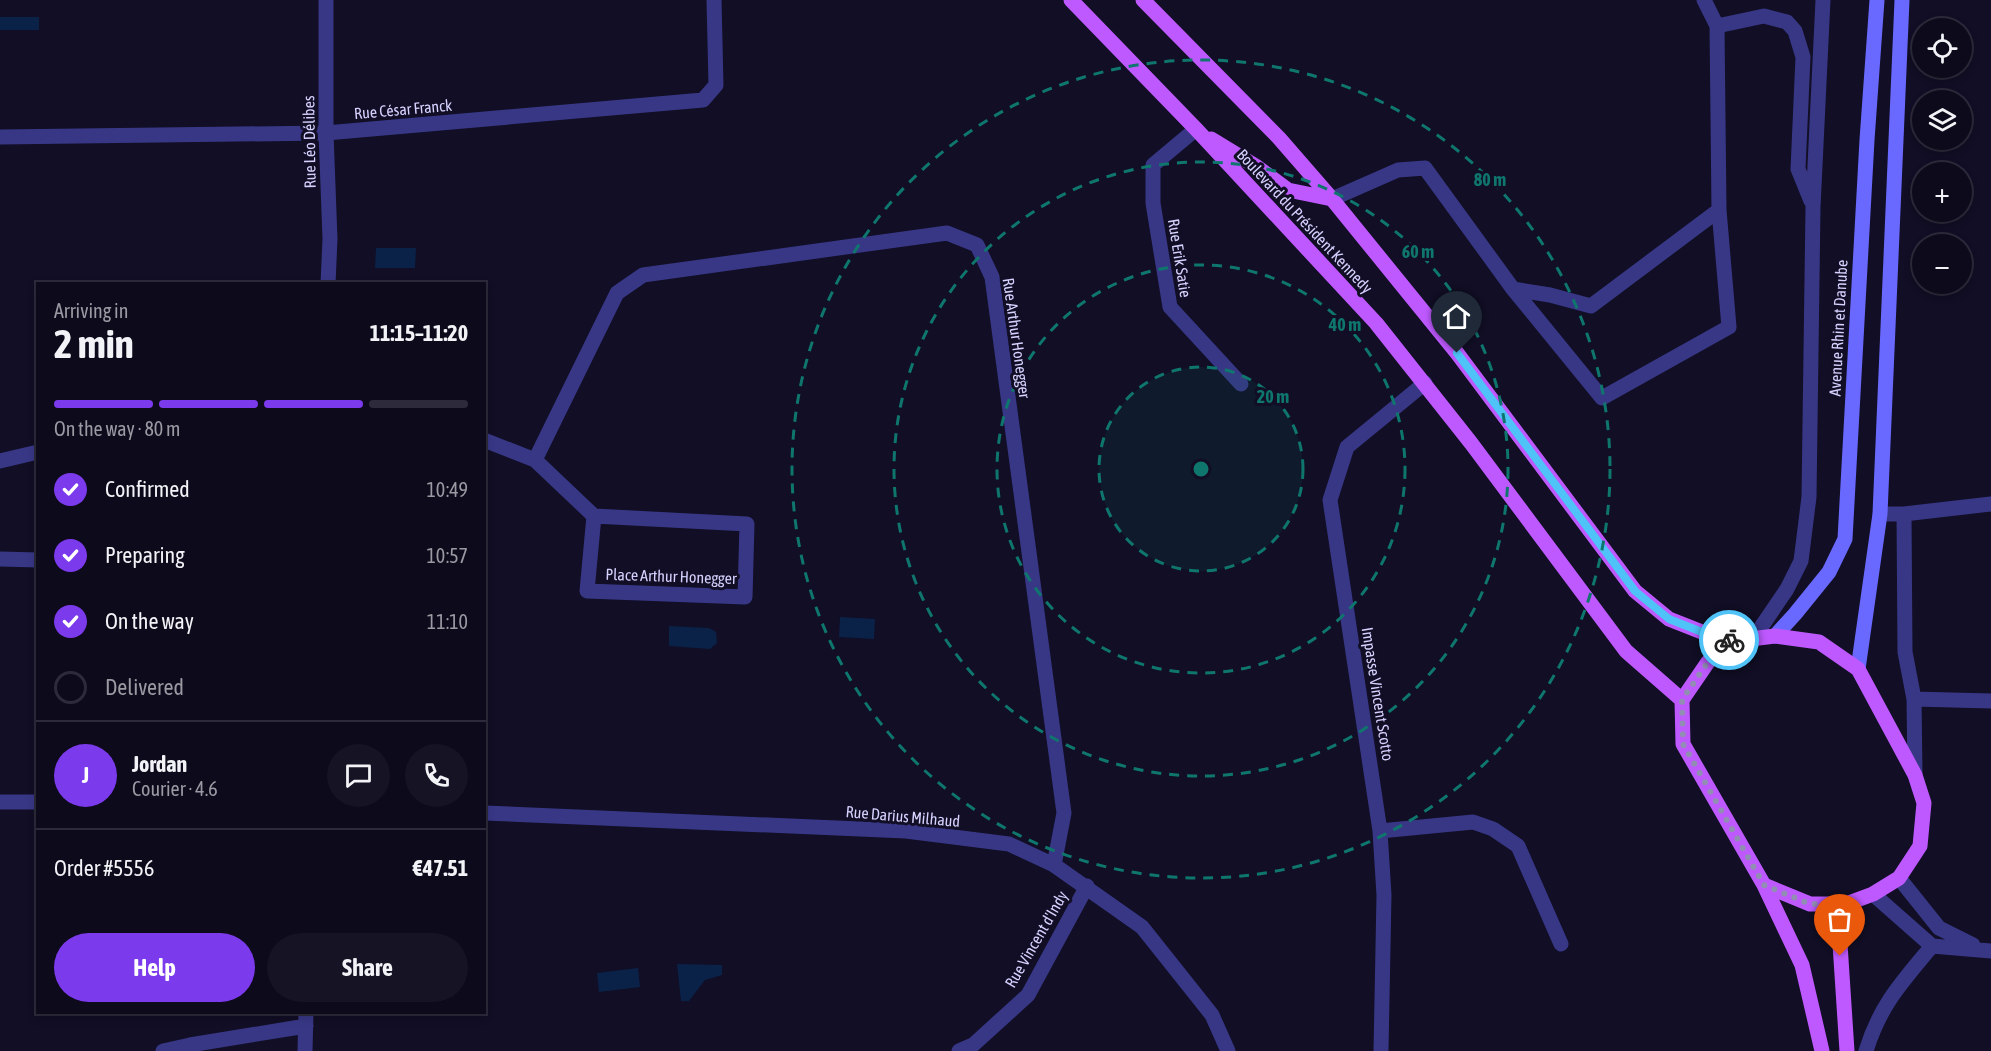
<!DOCTYPE html>
<html lang="en">
<head>
<meta charset="utf-8">
<style>
	:root { --surface:#0d0a1c; --page:#161325; --text:#f1f3f6; --muted:#9a9aa3; --line:#2d2b3b; --accent:#7c3aed }
	body { margin:0; font-family:"Asap Condensed",sans-serif; background:var(--page); color:var(--text); height:100vh; display:flex; flex-direction:column; font-size:22px; white-space:nowrap }
	* { box-sizing:border-box; margin:0 }
	p { font-size:20px; color:var(--muted) }
	.icon { flex:none; width:33px; height:33px; fill:none; stroke:currentColor; stroke-width:2; stroke-linecap:round; stroke-linejoin:round }
	.map { position:relative; flex:1; overflow:hidden }
	.details { position:absolute; left:36px; top:282px; width:450px; height:732px; display:flex; flex-direction:column; background:var(--surface); border-radius:0px; box-shadow:0 3px 9px #0003,0 0 0 2px var(--line) }
	.details>* { flex:none }
	.buttons { position:absolute; left:1912px; top:18px; display:grid; gap:12px }
	.buttons a { display:grid; place-items:center; width:60px; height:60px; border-radius:50%; background:var(--surface); box-shadow:0 3px 9px #0003,0 0 0 2px var(--line); font-size:30px }
	.pin { position:absolute; display:grid; place-items:center; width:51px; height:51px; color:#fff; margin:-62px -26px; border-radius:50% 50% 50% 0; rotate:-45deg; box-shadow:0 0 6px #0007 }
	.pin .icon { rotate:45deg }
	.courier { position:absolute; display:grid; place-items:center; width:60px; height:60px; margin:-30px; border:4px solid #4fc3f7; border-radius:50%; background:#fff; color:#222; box-shadow:0 2px 8px #0007 }
	.headline em { font-style:normal; font-weight:700 }
	.headline div { display:flex; flex-direction:column-reverse }
	.headline { display:flex; align-items:center; justify-content:space-between; height:102px; padding:0 18px }
	h1 { font-size:39px; font-weight:700; line-height:45px }
	.bar { display:grid; grid-template-columns:repeat(4,1fr); gap:9px 6px; align-content:center; height:72px; padding:0 18px }
	.bar i { height:8px; border-radius:4px; background:var(--line) }
	.bar .on { background:var(--accent) }
	.bar p { grid-column:span 4 }
	.line { display:flex; align-items:center; gap:15px; padding:0 18px; border-top:2px solid var(--line) }
	.line div { flex:1 }
	.round { display:grid; place-items:center; flex:none; width:63px; height:63px; border-radius:32px; background:var(--page) }
	ol { padding:0 18px; list-style:none }
	li { display:flex; align-items:center; gap:18px; height:66px }
	li p { margin-inline-start:auto }
	li .icon { padding:6px; border-radius:50%; background:var(--accent); color:#fff; stroke-width:4 }
	li:last-child { color:var(--muted) }
	li i { width:33px; height:33px; border:3px solid var(--line); border-radius:50% }
	.action { display:flex; gap:12px; margin-top:auto; padding:12px 18px }
	.action a { flex:1; height:69px; border-radius:36px; background:var(--accent); color:#fff; font-size:24px; font-weight:700; line-height:69px; text-align:center }
	.action a+a { background:var(--page); color:var(--text) }
	.map>svg:first-child { display:block }
	.water { fill:#0a2248 }
	.lines { fill:none; stroke-linecap:round; stroke-linejoin:round }
	.lane { stroke:#383786; stroke-width:15 }
	.street { stroke:#383786; stroke-width:15 }
	.secondary { stroke:#6a69ff; stroke-width:15 }
	.primary { stroke:#be59ff; stroke-width:15 }
	.done { stroke:#918db3; stroke-width:6; stroke-dasharray:0 10.8 }
	.route { stroke:#4fc3f7; stroke-width:8 }
	.ring { fill:none; stroke:#0f766e; stroke-width:3; stroke-dasharray:10 8 }
	.labels { text-anchor:middle; dominant-baseline:central; stroke-width:6; stroke-linejoin:round; paint-order:stroke }
	.street-label { font-size:16px; fill:#d6d2ff; stroke:#110e25 }
	.centre { fill:#0f766e; stroke:#110e25; stroke-width:3 }
	.ring-label { font-size:18px; text-anchor:middle; font-weight:bold; fill:#0f766e; stroke:#110e25; stroke-width:6; stroke-linejoin:round; paint-order:stroke }
</style>
</head>
<body>
<div class="map">
<svg width="1991" height="1051" viewBox="0 0 1991 1051">
	<rect width="100%" height="100%" fill="#110e25"/>
	<path class="water" d="M0 17H39V30H0Z
		M376 248H416L415 268H375Z
		M840 617 875 619 874 639 839 637Z
		M669 626 709 628 716 632 717 643 710 649 669 646Z
		M677 964 722 965V975L705 980 689 1001H681Z
		M638 968 640 987 599 992 597 973Z"/>
	<g class="lines">
		<path class="lane" d="M1717 26 1764 16 1787 22 1795 31 1803 57 1798 169 1811 201
			M1196 129 1153 165V203L1170 307 1241 384
			M1332 199 1398 170 1425 168 1513 289 1550 295 1591 306 1719 210 1717 26 1704 0
			M1513 289 1602 398 1729 327 1719 210
			M1753 639 1787 589 1801 561 1809 497 1813 207 1823 0"/>
		<path class="street" d="M326 0V133L330 239 328 284
			M0 137 326 133 703 100 716 85 714 0
			M484 440 535 460 617 293 643 275 947 233 977 245 992 277 1064 813 1054 865
			M535 460 594 516 587 591 745 597 747 524 594 516
			M0 461 38 452
			M1880 514H1904L1905 652 1914 699 1915 775
			M1904 514 1991 504
			M0 559 38 560
			M1914 699 1991 701
			M0 802H38
			M484 813 906 831 1009 844 1054 865 1142 927 1212 1015 1228 1051
			M1380 831 1473 822 1493 829 1518 846 1561 944
			M1899 878 1939 928 1973 945
			M1873 894 1932 946 1991 951
			M163 1051 190 1045 306 1026
			M305 1051 306 1012
			M959 1051 973 1045 1028 995 1087 886
			M1381 1051 1384 895 1380 831 1330 500 1347 447 1425 383
			M1866 1051C1880 1005 1902 982 1932 946"/>
		<path class="secondary" d="M1775 636 1795 614 1829 572 1845 539 1867 140 1877 0
			M1858 669 1880 514 1902 0"/>
		<path class="primary" d="M1071 0 1196 129 1376 323 1471 443 1626 651 1682 700
			M1143 0 1279 138 1332 199 1457 353 1635 591 1669 619 1707 634 1734 641
			M1211 139 1257 167 1288 190 1332 199
			M1764 885 1810 904H1846L1873 894 1899 878 1920 846 1924 803 1915 775 1858 669 1819 642 1775 636 1734 641 1708 662 1682 700 1683 744 1764 885 1802 965 1822 1051
			M1846 904 1845 925 1840 944 1847 1051"/>
	</g>
	<g class="lines">
		<path class="done" d="M1729 640 1734 641 1708 662 1682 700 1683 744 1764 885 1810 904H1846C1845 922 1840 939 1840 956"/>
		<path class="route" d="M1457 353 1635 591 1669 619 1707 634 1729 640"/>
	</g>
	<circle cx="1201" cy="469" r="102" fill="#0f766e" fill-opacity=".12"/>
	<g class="ring">
		<circle cx="1201" cy="469" r="102"/>
		<circle cx="1201" cy="469" r="204"/>
		<circle cx="1201" cy="469" r="307"/>
		<circle cx="1201" cy="469" r="409"/>
	</g>
	<g class="labels">
		<g class="street-label">
			<text transform="translate(403 109) rotate(-5)">Rue César Franck</text>
			<text transform="translate(309 142) rotate(-91)">Rue Léo Délibes</text>
			<text transform="translate(1305 221) rotate(47)">Boulevard du Président Kennedy</text>
			<text transform="translate(1180 258) rotate(81)">Rue Erik Satie</text>
			<text transform="translate(1838 328) rotate(-87)">Avenue Rhin et Danube</text>
			<text transform="translate(1017 338) rotate(82)">Rue Arthur Honegger</text>
			<text transform="translate(671 576) rotate(2)">Place Arthur Honegger</text>
			<text transform="translate(1378 694) rotate(81)">Impasse Vincent Scotto</text>
			<text transform="translate(903 816) rotate(5)">Rue Darius Milhaud</text>
			<text transform="translate(1036 939) rotate(-60)">Rue Vincent d'Indy</text>
		</g>
	</g>
	<circle cx="1201" cy="469" r="9" class="centre"/>
	<g class="ring-label">
		<text x="1490" y="186">80 m</text>
		<text x="1418" y="258">60 m</text>
		<text x="1345" y="331">40 m</text>
		<text x="1273" y="403">20 m</text>
	</g>
</svg>
<div class="buttons">
<a><svg class="icon" aria-label="locate" viewBox="0 0 24 24"><circle cx="12" cy="12" r="6"/><path d="M12 2v4M12 18v4M2 12h4M18 12h4"/></svg></a>
<a><svg class="icon" aria-label="layers" viewBox="0 0 24 24"><path d="M12 4l9 5-9 5-9-5zM3 14l9 5 9-5"/></svg></a>
<a>+</a>
<a>−</a>
</div>
<div class="pin" style="left:1840px;top:956px;background:#ea580c"><svg class="icon" aria-label="bag" viewBox="0 0 24 24"><path d="M5 8h14l-1 12H6zM9 8a3 3 0 0 1 6 0"/></svg></div>
<div class="pin" style="left:1457px;top:353px;background:#1f2937"><svg class="icon" aria-label="home" viewBox="0 0 24 24"><path d="M3 11l9-7 9 7M6 9v11h12V9"/></svg></div>
<div class="courier" style="left:1729px;top:640px"><svg class="icon" aria-label="bike" viewBox="0 0 24 24"><circle cx="6" cy="16" r="4"/><circle cx="18" cy="16" r="4"/><path d="M6 16l4-8h5l3 8M10 8l3 8H6M13 5h3"/></svg></div>
<section class="details">
<div class="headline"><div><h1>2 min</h1><p>Arriving in</p></div><em>11:15–11:20</em></div>
<div class="bar"><i class="on"></i><i class="on"></i><i class="on"></i><i></i><p>On the way · 80 m</p></div>
<ol>
<li><svg class="icon" aria-label="check" viewBox="0 0 24 24"><path d="M5 12l5 5 9-10"/></svg>Confirmed<p>10:49</p></li>
<li><svg class="icon" aria-label="check" viewBox="0 0 24 24"><path d="M5 12l5 5 9-10"/></svg>Preparing<p>10:57</p></li>
<li><svg class="icon" aria-label="check" viewBox="0 0 24 24"><path d="M5 12l5 5 9-10"/></svg>On the way<p>11:10</p></li>
<li><i></i>Delivered</li>
</ol>
<div class="line" style="height:108px"><b class="round" style="background:var(--accent);color:#fff">J</b><div><b>Jordan</b><p>Courier · 4.6</p></div><a class="round"><svg class="icon" aria-label="chat" viewBox="0 0 24 24"><path d="M4 5h16v11H9l-5 4z"/></svg></a><a class="round"><svg class="icon" aria-label="phone" viewBox="0 0 24 24"><path d="M5 4h4l2 5-3 2q2 4 5 5l2-3 5 2v4C11 20 4 13 5 4z"/></svg></a></div>
<div class="line" style="height:78px"><div>Order #5556</div><b>€47.51</b></div>
<div class="action"><a>Help</a><a>Share</a></div>
</section>
</div>
</body>
</html>
